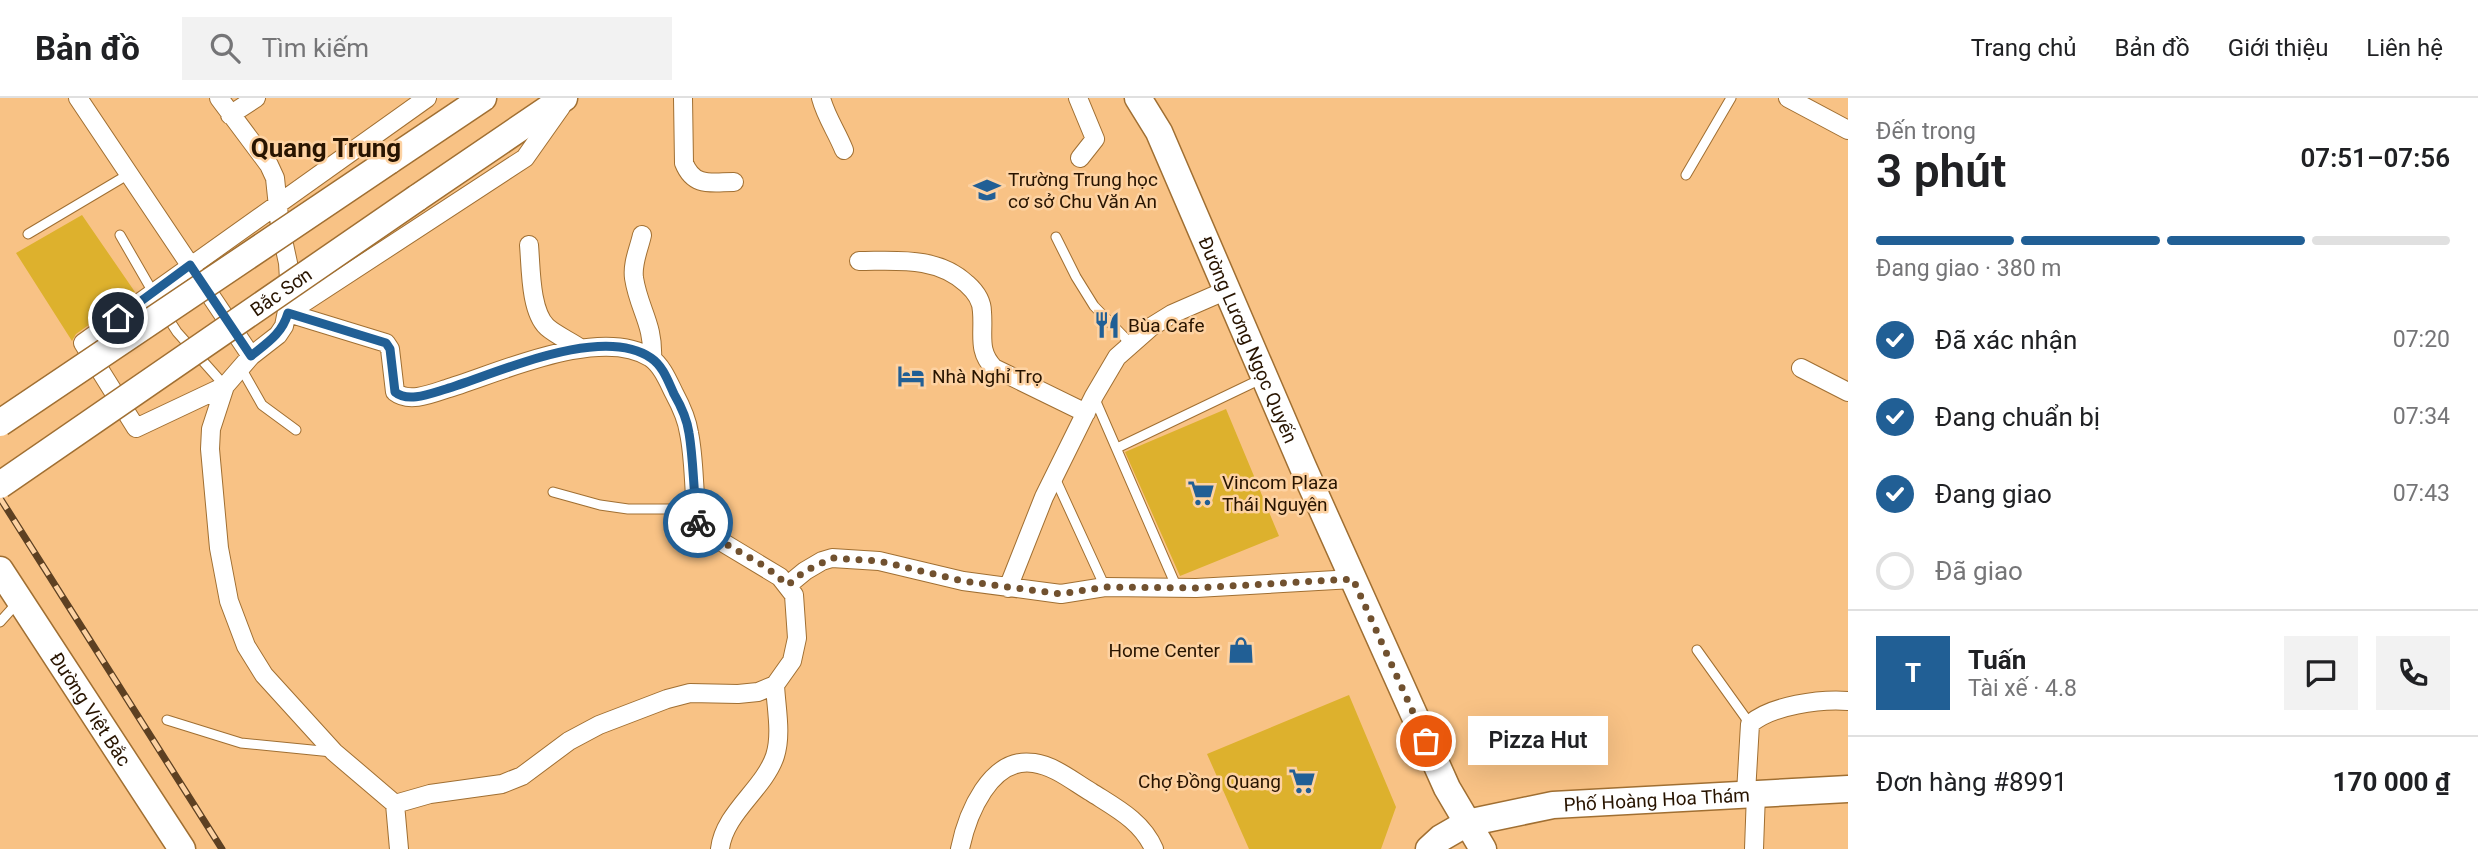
<!DOCTYPE html>
<html lang="vi">
<head>
<meta charset="utf-8">
<style>
	:root { --surface:#fff; --page:#f2f2f2; --text:#202124; --muted:#757577; --line:#e0e0e0; --accent:#215f95 }
	body { margin:0; font-family:Roboto,sans-serif; background:var(--page); color:var(--text); height:100vh; display:flex; flex-direction:column; font-size:26px; white-space:nowrap }
	* { box-sizing:border-box; margin:0 }
	p { font-size:23px; color:var(--muted) }
	.icon { flex:none; width:38px; height:38px; fill:none; stroke:currentColor; stroke-width:2; stroke-linecap:round; stroke-linejoin:round }
	.map { position:relative; flex:1; overflow:hidden }
	.side { display:flex; flex-direction:column; background:var(--surface); width:630px }
	.side>* { flex:none }
	.pin { position:absolute; display:grid; place-items:center; width:60px; height:60px; color:#fff; margin:-30px; border:4px solid #fff; border-radius:50%; box-shadow:0 2px 7px #0007 }
	.courier { position:absolute; display:grid; place-items:center; width:70px; height:70px; margin:-35px; border:5px solid #215f95; border-radius:50%; background:#fff; color:#222; box-shadow:0 2px 9px #0007 }
	.bubble { position:absolute; height:49px; border-radius:0px; background:var(--surface); box-shadow:0 7px 28px #0002; font-size:23px; font-weight:600; line-height:49px; text-align:center }
	.summary em { font-style:normal; font-weight:600 }
	.summary div { display:flex; flex-direction:column-reverse }
	.summary { display:flex; align-items:center; justify-content:space-between; height:119px; padding:0 28px }
	h1 { font-size:46px; font-weight:600; line-height:52px }
	.bar { display:grid; grid-template-columns:repeat(4,1fr); gap:10px 7px; align-content:center; height:84px; padding:0 28px }
	.bar i { height:9px; border-radius:5px; background:var(--line) }
	.bar .on { background:var(--accent) }
	.bar p { grid-column:span 4 }
	.line { display:flex; align-items:center; gap:18px; padding:0 28px; border-top:2px solid var(--line) }
	.line div { flex:1 }
	.round { display:grid; place-items:center; flex:none; width:74px; height:74px; border-radius:0px; background:var(--page) }
	ol { padding:0 28px; list-style:none }
	li { display:flex; align-items:center; gap:21px; height:77px }
	li p { margin-inline-start:auto }
	li .icon { padding:7px; border-radius:50%; background:var(--accent); color:#fff; stroke-width:4 }
	li:last-child { color:var(--muted) }
	li i { width:38px; height:38px; border:4px solid var(--line); border-radius:50% }
	header { display:flex; align-items:center; gap:42px; box-sizing:border-box; height:98px; padding:0 35px; background:var(--surface); border-bottom:2px solid var(--line) }
	header strong { font-size:33px }
	nav { display:flex; gap:38px; margin-inline-start:auto; font-size:24px }
	.search { width:490px; height:63px; background:var(--page); display:flex; align-items:center; gap:18px; box-sizing:border-box; padding:0 24px; border-radius:0px; color:var(--muted); font-size:26px }
	main { display:flex; flex:1; min-height:0 }
	.map>svg:first-child { display:block }
	.building { fill:#ddb12d }
	.lines { fill:none; stroke-linecap:round; stroke-linejoin:round }
	.lane-casing { stroke:#a06f32; stroke-width:11 }
	.street-casing { stroke:#a06f32; stroke-width:20 }
	.secondary-casing { stroke:#a06f32; stroke-width:29 }
	.lane { stroke:#fff; stroke-width:9 }
	.street { stroke:#fff; stroke-width:18 }
	.secondary { stroke:#fff; stroke-width:26 }
	.rail-casing { stroke:#5d4022; stroke-width:7 }
	.rail { stroke:#fdd2a2; stroke-width:4.5; stroke-dasharray:13; stroke-linecap:butt }
	.secondary-bridge-casing { stroke:#a06f32; stroke-width:29; stroke-linecap:butt }
	.secondary-bridge { stroke:#fff; stroke-width:26 }
	.done { stroke:#71512f; stroke-width:7; stroke-dasharray:0 12.6 }
	.route { stroke:#215f95; stroke-width:9 }
	.labels { text-anchor:middle; dominant-baseline:central; stroke-width:5; stroke-linejoin:round; paint-order:stroke }
	.poi-label { font-size:19px; fill:#281400; stroke:#fdd2a2; text-anchor:start }
	.street-label { font-size:19px; fill:#281400; stroke:#fdd2a2 }
	.district-label { font-size:26px; font-weight:bold; fill:#281400; stroke:#fdd2a2 }
</style>
</head>
<body>
<header>
<strong>Bản đồ</strong>
<div class="search"><svg class="icon" aria-label="search" viewBox="0 0 24 24"><circle cx="10" cy="10" r="6"/><path d="M15 15l6 6"/></svg>Tìm kiếm</div>
<nav><a>Trang chủ</a><a>Bản đồ</a><a>Giới thiệu</a><a>Liên hệ</a></nav>
</header>
<main>
<div class="map">
<svg width="1848" height="751" viewBox="0 0 1848 751">
	<rect width="100%" height="100%" fill="#f8c285"/>
	<path class="building" d="M82 117 135 194 76 236 72 243 16 155Z
		M1226 311 1279 438 1180 478 1125 354Z
		M1349 597 1396 709 1381 751H1249L1207 656Z"/>
	<g class="lines">
		<defs>
			<path id="lane" d="M1686 77 1731 0
				M28 136 129 76
				M120 137 154 196
				M1056 139 1076 179 1094 208 1130 245
				M166 217 177 234 225 288
				M241 270 262 307 296 332
				M1094 299 1177 490
				M1117 350 1261 281
				M1055 380 1105 489
				M553 394 600 407 628 411H696
				M0 524 18 504
				M1697 552 1750 626
				M167 622 241 645 332 654"/>
			<path id="street" d="M78 0 251 258
				M219 0 269 67 275 80 280 128 288 165 290 198 284 228 278 237 251 258 225 288 211 331 210 351 219 450 229 503 246 548 264 577 334 654 395 706 399 751
				M683 0 684 65C694 90 712 84 734 84
				M821 0C826 19 837 34 844 52
				M1078 0 1095 41 1080 60
				M1788 0 1848 32
				M230 17 256 0
				M642 137C639 151 632 165 634 180 639 212 654 226 652 261
				M529 147C531 169 530 213 547 229 556 237 570 243 580 250
				M859 163C897 163 937 158 967 186 976 194 982 203 982 214 984 236 977 253 994 270L1086 315
				M288 215 386 245 390 251 395 294C409 305 431 296 446 291 499 275 601 227 651 260 662 268 668 283 674 295 681 308 687 321 689 335 695 364 693 395 698 425L707 435 780 479 794 497 797 540 792 563 775 587 758 594 738 596 690 595 667 601 599 627 569 643 522 678 502 686 430 696 395 706
				M288 215 525 60 561 9
				M1801 270 1848 294
				M225 288 136 330 83 245 427 0
				M788 487 805 473 822 463 832 460 879 463 963 483 1061 496 1105 489 1196 490 1353 481
				M1008 490 1044 399 1094 298 1117 259 1151 229 1172 216 1227 192
				M1746 695 1750 626C1772 607 1820 601 1848 603
				M720 751C724 715 764 691 775 658 782 636 776 609 775 587
				M960 751C967 717 990 658 1034 665 1055 668 1074 684 1091 694 1116 710 1142 723 1154 751
				M1754 751 1756 695"/>
			<g id="secondary">
				<path id="s1" d="M1138 0 1159 34 1303 369 1447 690 1483 751"/>
				<path d="M389 63 483 0"/>
				<path d="M417 100 564 0"/>
				<path id="s2" d="M0 472 182 751"/>
				<path id="s3" d="M1429 751 1441 740 1467 725 1553 707 1848 691"/>
			</g>
		</defs>
		<use href="#lane" class="lane-casing"/>
		<use href="#street" class="street-casing"/>
		<use href="#secondary" class="secondary-casing"/>
		<use href="#lane" class="lane"/>
		<use href="#street" class="street"/>
		<use href="#secondary" class="secondary"/>
		<defs>
			<path id="rail" d="M0 400 222 751"/>
		</defs>
		<use href="#rail" class="rail-casing"/>
		<use href="#rail" class="rail"/>
		<defs>
			<g id="secondary-bridge">
				<path d="M0 325 389 63"/>
				<path id="s4" d="M0 387 417 100"/>
			</g>
		</defs>
		<use href="#secondary-bridge" class="secondary-bridge-casing"/>
		<use href="#secondary-bridge" class="secondary-bridge"/>
	</g>
	<g class="lines">
		<path class="done" d="M698 425 707 435 766 469 788 487 805 473 832 460 879 463 963 483 1061 496 1105 489 1196 490 1353 481 1426 643"/>
		<path class="route" d="M118 220 190 167 251 258C267 245 282 236 288 215L386 245 390 251 395 294C408 305 432 295 446 291 498 275 602 226 651 260 663 268 668 283 674 296 681 308 687 321 689 335 694 365 693 396 698 425"/>
	</g>
	<defs>
		<symbol id="school-bare" viewBox="-9 -9 18 18"><path d="M0-5L7-2L0 1L-7-2ZM-4 1L0 2.5L4 1V4Q0 6-4 4Z" fill="#215f95" stroke="#fdd2a2" stroke-width="2.5" paint-order="stroke"/></symbol>
		<symbol id="restaurant-bare" viewBox="-9 -9 18 18"><path d="M-5-6h1v4h1v-4h1v4h1v-4h1v5L-1.5 .5V6h-2V.5L-5-1ZM5-6V6H3V1.5H1.5Q1.5-4 5-6Z" fill="#215f95" stroke="#fdd2a2" stroke-width="2.5" paint-order="stroke"/></symbol>
		<symbol id="hotel-bare" viewBox="-9 -9 18 18"><path d="M-6-4.5h1.5V1H6V5H4.5V3h-9V5H-6ZM-4 0a1.8 1.8 0 1 1 3.6 0ZM.5 0V-2.5h3Q6-2.5 6 0Z" fill="#215f95" stroke="#fdd2a2" stroke-width="2.5" paint-order="stroke"/></symbol>
		<symbol id="supermarket-bare" viewBox="-9 -9 18 18"><path d="M-6-5.5h2.5l.6 2H6L4.5 2H-2.5L-4.4-4H-6ZM-1.5 3.2a1.3 1.3 0 1 0 .1 0ZM3 3.2a1.3 1.3 0 1 0 .1 0Z" fill="#215f95" stroke="#fdd2a2" stroke-width="2.5" paint-order="stroke"/></symbol>
		<symbol id="shop-bare" viewBox="-9 -9 18 18"><path d="M-5-2.5h2.3a2.7 3.5 0 0 1 5.4 0H5L5.5 6h-11ZM-1.5-2.5h3a1.5 2.3 0 0 0-3 0Z" fill="#215f95" stroke="#fdd2a2" stroke-width="2.5" paint-order="stroke"/></symbol>
	</defs>
	<g fill-rule="evenodd">
		<use href="#school-bare" x="968" y="73" width="38" height="38"/>
		<use href="#restaurant-bare" x="1088" y="208" width="38" height="38"/>
		<use href="#hotel-bare" x="892" y="259" width="38" height="38"/>
		<use href="#supermarket-bare" x="1182" y="376" width="38" height="38"/>
		<use href="#shop-bare" x="1222" y="533" width="38" height="38"/>
		<use href="#supermarket-bare" x="1283" y="664" width="38" height="38"/>
	</g>
	<g class="labels">
		<g class="poi-label">
			<text x="1008" y="81">Trường Trung học<tspan x="1008" dy="22">cơ sở Chu Văn An</tspan></text>
			<text x="1128" y="227">Bùa Cafe</text>
			<text x="932" y="278">Nhà Nghỉ Trọ</text>
			<text x="1222" y="384">Vincom Plaza<tspan x="1222" dy="22">Thái Nguyên</tspan></text>
			<text x="1220" y="552" text-anchor="end">Home Center</text>
			<text x="1281" y="683" text-anchor="end">Chợ Đồng Quang</text>
		</g>
		<g class="street-label">
			<text stroke="none"><textPath href="#s4" startOffset="341">Bắc Sơn</textPath></text>
			<text stroke="none"><textPath href="#s1" startOffset="266">Đường Lương Ngọc Quyến</textPath></text>
			<text stroke="none"><textPath href="#s2" startOffset="166">Đường Việt Bắc</textPath></text>
			<text stroke="none"><textPath href="#s3" startOffset="238">Phố Hoàng Hoa Thám</textPath></text>
		</g>
		<g class="district-label">
			<text x="326" y="50">Quang Trung</text>
		</g>
	</g>
</svg>
<div class="pin" style="left:1426px;top:643px;background:#ea580c"><svg class="icon" aria-label="bag" viewBox="0 0 24 24"><path d="M5 8h14l-1 12H6zM9 8a3 3 0 0 1 6 0"/></svg></div>
<div class="pin" style="left:118px;top:220px;background:#1f2937"><svg class="icon" aria-label="home" viewBox="0 0 24 24"><path d="M3 11l9-7 9 7M6 9v11h12V9"/></svg></div>
<div class="courier" style="left:698px;top:425px"><svg class="icon" aria-label="bike" viewBox="0 0 24 24"><circle cx="6" cy="16" r="4"/><circle cx="18" cy="16" r="4"/><path d="M6 16l4-8h5l3 8M10 8l3 8H6M13 5h3"/></svg></div>
<div class="bubble" style="left:1468px;top:618px;width:140px">Pizza Hut</div>
</div>
<section class="side">
<div class="summary"><div><h1>3 phút</h1><p>Đến trong</p></div><em>07:51–07:56</em></div>
<div class="bar"><i class="on"></i><i class="on"></i><i class="on"></i><i></i><p>Đang giao · 380 m</p></div>
<ol>
<li><svg class="icon" aria-label="check" viewBox="0 0 24 24"><path d="M5 12l5 5 9-10"/></svg>Đã xác nhận<p>07:20</p></li>
<li><svg class="icon" aria-label="check" viewBox="0 0 24 24"><path d="M5 12l5 5 9-10"/></svg>Đang chuẩn bị<p>07:34</p></li>
<li><svg class="icon" aria-label="check" viewBox="0 0 24 24"><path d="M5 12l5 5 9-10"/></svg>Đang giao<p>07:43</p></li>
<li><i></i>Đã giao</li>
</ol>
<div class="line" style="height:126px"><b class="round" style="background:var(--accent);color:#fff">T</b><div><b>Tuấn</b><p>Tài xế · 4.8</p></div><a class="round"><svg class="icon" aria-label="chat" viewBox="0 0 24 24"><path d="M4 5h16v11H9l-5 4z"/></svg></a><a class="round"><svg class="icon" aria-label="phone" viewBox="0 0 24 24"><path d="M5 4h4l2 5-3 2q2 4 5 5l2-3 5 2v4C11 20 4 13 5 4z"/></svg></a></div>
<div class="line" style="height:91px"><div>Đơn hàng #8991</div><b>170 000 ₫</b></div>
</section>
</main>
</body>
</html>
